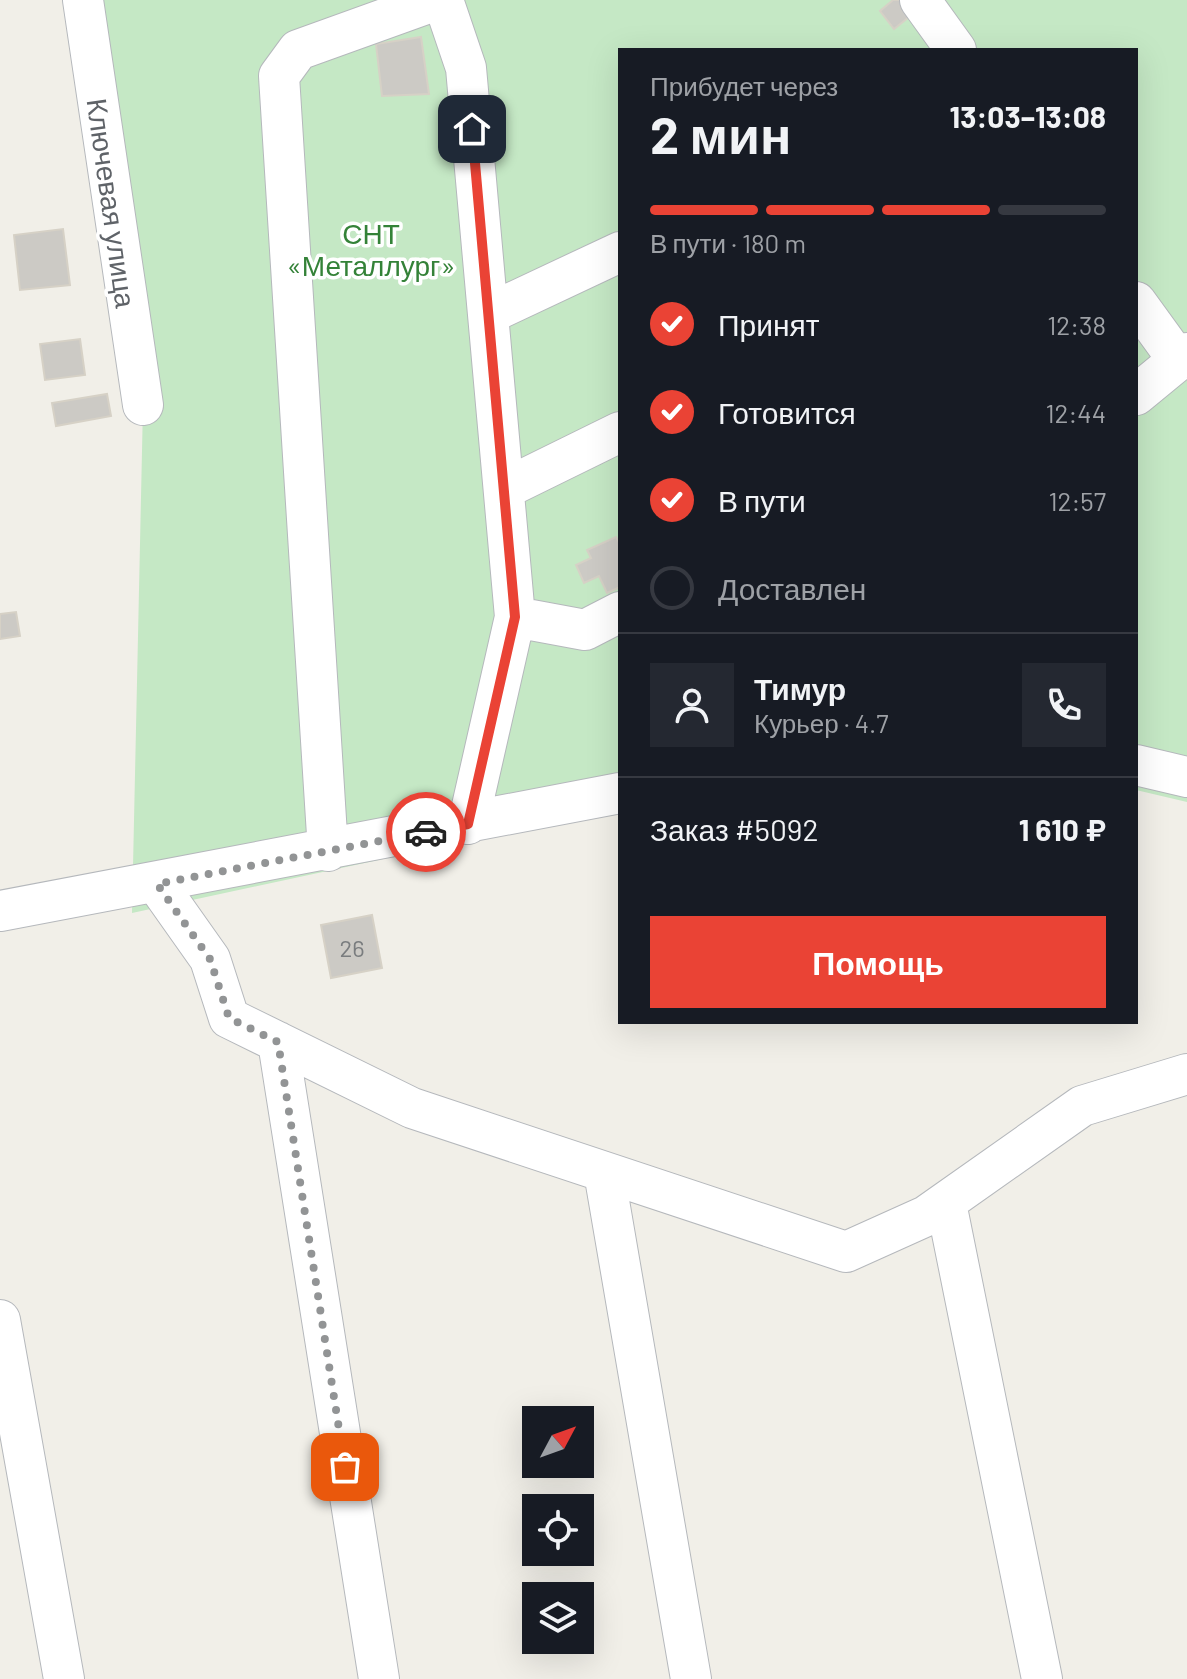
<!DOCTYPE html>
<html lang="ru">
<head>
<meta charset="utf-8">
<style>
	:root { --surface:#171b24; --page:#242831; --text:#f1f3f6; --muted:#9ea1a6; --line:#363941; --accent:#ea4335 }
	body { margin:0; font-family:Barlow,sans-serif; background:var(--page); color:var(--text); height:100vh; display:flex; flex-direction:column; font-size:30px; white-space:nowrap }
	* { box-sizing:border-box; margin:0 }
	p { font-size:26px; color:var(--muted) }
	.icon { flex:none; width:44px; height:44px; fill:none; stroke:currentColor; stroke-width:2; stroke-linecap:round; stroke-linejoin:round }
	.map { position:relative; flex:1; overflow:hidden }
	.details { position:absolute; left:618px; top:48px; width:520px; height:976px; display:flex; flex-direction:column; background:var(--surface); border-radius:0px; box-shadow:0 8px 32px #0002 }
	.details>* { flex:none }
	.needle { width:52px; rotate:49deg }
	.fabs { position:absolute; left:522px; top:1406px; display:grid; gap:16px }
	.fabs a { display:grid; place-items:center; width:72px; height:72px; border-radius:0px; background:var(--surface); box-shadow:0 8px 32px #0002; font-size:40px }
	.pin { position:absolute; display:grid; place-items:center; width:68px; height:68px; color:#fff; margin:-34px; border-radius:16px; box-shadow:0 4px 12px #0006 }
	.courier { position:absolute; display:grid; place-items:center; width:80px; height:80px; margin:-40px; border:6px solid #ea4335; border-radius:50%; background:#fff; color:#222; box-shadow:0 2px 10px #0007 }
	.overview em { font-style:normal; font-weight:700 }
	.overview div { display:flex; flex-direction:column-reverse }
	.overview { display:flex; align-items:center; justify-content:space-between; height:136px; padding:0 32px }
	h1 { font-size:52px; font-weight:700; line-height:60px }
	.bar { display:grid; grid-template-columns:repeat(4,1fr); gap:12px 8px; align-content:center; height:96px; padding:0 32px }
	.bar i { height:10px; border-radius:6px; background:var(--line) }
	.bar .active { background:var(--accent) }
	.bar p { grid-column:span 4 }
	.line { display:flex; align-items:center; gap:20px; padding:0 32px; border-top:2px solid var(--line) }
	.line div { flex:1 }
	.round { display:grid; place-items:center; flex:none; width:84px; height:84px; border-radius:0px; background:var(--page) }
	ol { padding:0 32px; list-style:none }
	li { display:flex; align-items:center; gap:24px; height:88px }
	li p { margin-inline-start:auto }
	li .icon { padding:8px; border-radius:50%; background:var(--accent); color:#fff; stroke-width:4 }
	li:last-child { color:var(--muted) }
	li i { width:44px; height:44px; border:4px solid var(--line); border-radius:50% }
	.action { display:flex; gap:16px; margin-top:auto; padding:16px 32px }
	.action a { flex:1; height:92px; border-radius:0px; background:var(--accent); color:#fff; font-size:32px; font-weight:700; line-height:92px; text-align:center }
	.map>svg:first-child { display:block }
	.green { fill:#c5e8c5 }
	.building { fill:#cccac5; stroke:#d6d1c6; stroke-width:2 }
	.lines { fill:none; stroke-linecap:round; stroke-linejoin:round }
	.minor-casing { stroke:#b5b8bc; stroke-width:42 }
	.minor { stroke:#fff; stroke-width:40 }
	.done { stroke:#929495; stroke-width:8; stroke-dasharray:0 14.4 }
	.route { stroke:#ea4335; stroke-width:10 }
	.labels { text-anchor:middle; dominant-baseline:central; stroke-width:7; stroke-linejoin:round; paint-order:stroke }
	.number-label { font-size:24px; fill:#7a7d7f }
	.street-label { font-size:28px; fill:#5f6368; stroke:#fff }
	.park-label { font-size:28px; fill:#348238; stroke:#fff }
</style>
</head>
<body>
<div class="map">
<svg width="1187" height="1679" viewBox="0 0 1187 1679">
	<rect width="100%" height="100%" fill="#f1efe8"/>
	<path class="green" d="M77 0H1187V802L1136 790V50H620V808L132 913 143 405Z"/>
	<path class="building" d="M893 0H904L914 13 894 29 880 11Z
		M421 37 429 94 382 96 376 44Z
		M63 229 70 285 20 290 14 235Z
		M80 339 85 375 45 380 40 344Z
		M107 394 111 416 56 426 52 403Z
		M616 537 620 544V587L607 593 599 576 584 583 576 565 591 558 587 550Z
		M16 612 20 636 0 639V614Z
		M372 915 382 968 331 978 321 925Z"/>
	<g class="lines">
		<defs>
			<path id="minor" d="M83 0 143 405
				M443 0 466 68 515 617 468 824
				M920 0 956 50
				M1136 302 1178 360
				M488 314 620 252
				M1136 395 1187 353
				M504 489 620 432
				M515 617 585 630 620 612
				M1136 765 1187 777
				M328 851 279 76 298 50 437 0
				M157 884 210 959 229 1018 412 1108 846 1252 926 1216 1082 1106 1187 1074
				M0 911 620 793
				M278 1042 379 1679
				M604 1172 691 1679
				M946 1203 1042 1679
				M0 1320 64 1679"/>
		</defs>
		<use href="#minor" class="minor-casing"/>
		<use href="#minor" class="minor"/>
	</g>
	<g class="lines">
		<path class="done" d="M345 1467 278 1042 229 1018 210 959 157 884 426 832"/>
		<path class="route" d="M426 832 468 824 515 617 472 129"/>
	</g>
	<g class="labels">
		<g class="number-label">
			<text x="352" y="947">26</text>
		</g>
		<g class="street-label">
			<text transform="translate(112 203) rotate(82)">Ключевая улица</text>
		</g>
		<g class="park-label">
			<text x="371" y="233">СНТ<tspan x="371" dy="32">«Металлург»</tspan></text>
		</g>
	</g>
</svg>
<div class="fabs">
<a><svg class="needle" viewBox="-14 -14 28 28"><path d="M0-13l5 13h-10z" fill="#e53935"/><path d="M0 13l5-13h-10z" fill="#9ea1a6"/></svg></a>
<a><svg class="icon" aria-label="locate" viewBox="0 0 24 24"><circle cx="12" cy="12" r="6"/><path d="M12 2v4M12 18v4M2 12h4M18 12h4"/></svg></a>
<a><svg class="icon" aria-label="layers" viewBox="0 0 24 24"><path d="M12 4l9 5-9 5-9-5zM3 14l9 5 9-5"/></svg></a>
</div>
<div class="pin" style="left:345px;top:1467px;background:#ea580c"><svg class="icon" aria-label="bag" viewBox="0 0 24 24"><path d="M5 8h14l-1 12H6zM9 8a3 3 0 0 1 6 0"/></svg></div>
<div class="pin" style="left:472px;top:129px;background:#1f2937"><svg class="icon" aria-label="home" viewBox="0 0 24 24"><path d="M3 11l9-7 9 7M6 9v11h12V9"/></svg></div>
<div class="courier" style="left:426px;top:832px"><svg class="icon" aria-label="car" viewBox="0 0 24 24"><path d="M5 17H2v-5l4-1 3-4h7l3 4 3 1v5h-3M9 17h6M6 11h13"/><circle cx="7" cy="17" r="2"/><circle cx="17" cy="17" r="2"/></svg></div>
<section class="details">
<div class="overview"><div><h1>2 мин</h1><p>Прибудет через</p></div><em>13:03–13:08</em></div>
<div class="bar"><i class="active"></i><i class="active"></i><i class="active"></i><i></i><p>В пути · 180 m</p></div>
<ol>
<li><svg class="icon" aria-label="check" viewBox="0 0 24 24"><path d="M5 12l5 5 9-10"/></svg>Принят<p>12:38</p></li>
<li><svg class="icon" aria-label="check" viewBox="0 0 24 24"><path d="M5 12l5 5 9-10"/></svg>Готовится<p>12:44</p></li>
<li><svg class="icon" aria-label="check" viewBox="0 0 24 24"><path d="M5 12l5 5 9-10"/></svg>В пути<p>12:57</p></li>
<li><i></i>Доставлен</li>
</ol>
<div class="line" style="height:144px"><a class="round"><svg class="icon" aria-label="person" viewBox="0 0 24 24"><circle cx="12" cy="8" r="4"/><path d="M4 21q1-7 8-7t8 7"/></svg></a><div><b>Тимур</b><p>Курьер · 4.7</p></div><a class="round"><svg class="icon" aria-label="phone" viewBox="0 0 24 24"><path d="M5 4h4l2 5-3 2q2 4 5 5l2-3 5 2v4C11 20 4 13 5 4z"/></svg></a></div>
<div class="line" style="height:104px"><div>Заказ #5092</div><b>1 610 ₽</b></div>
<div class="action"><a>Помощь</a></div>
</section>
</div>
</body>
</html>
